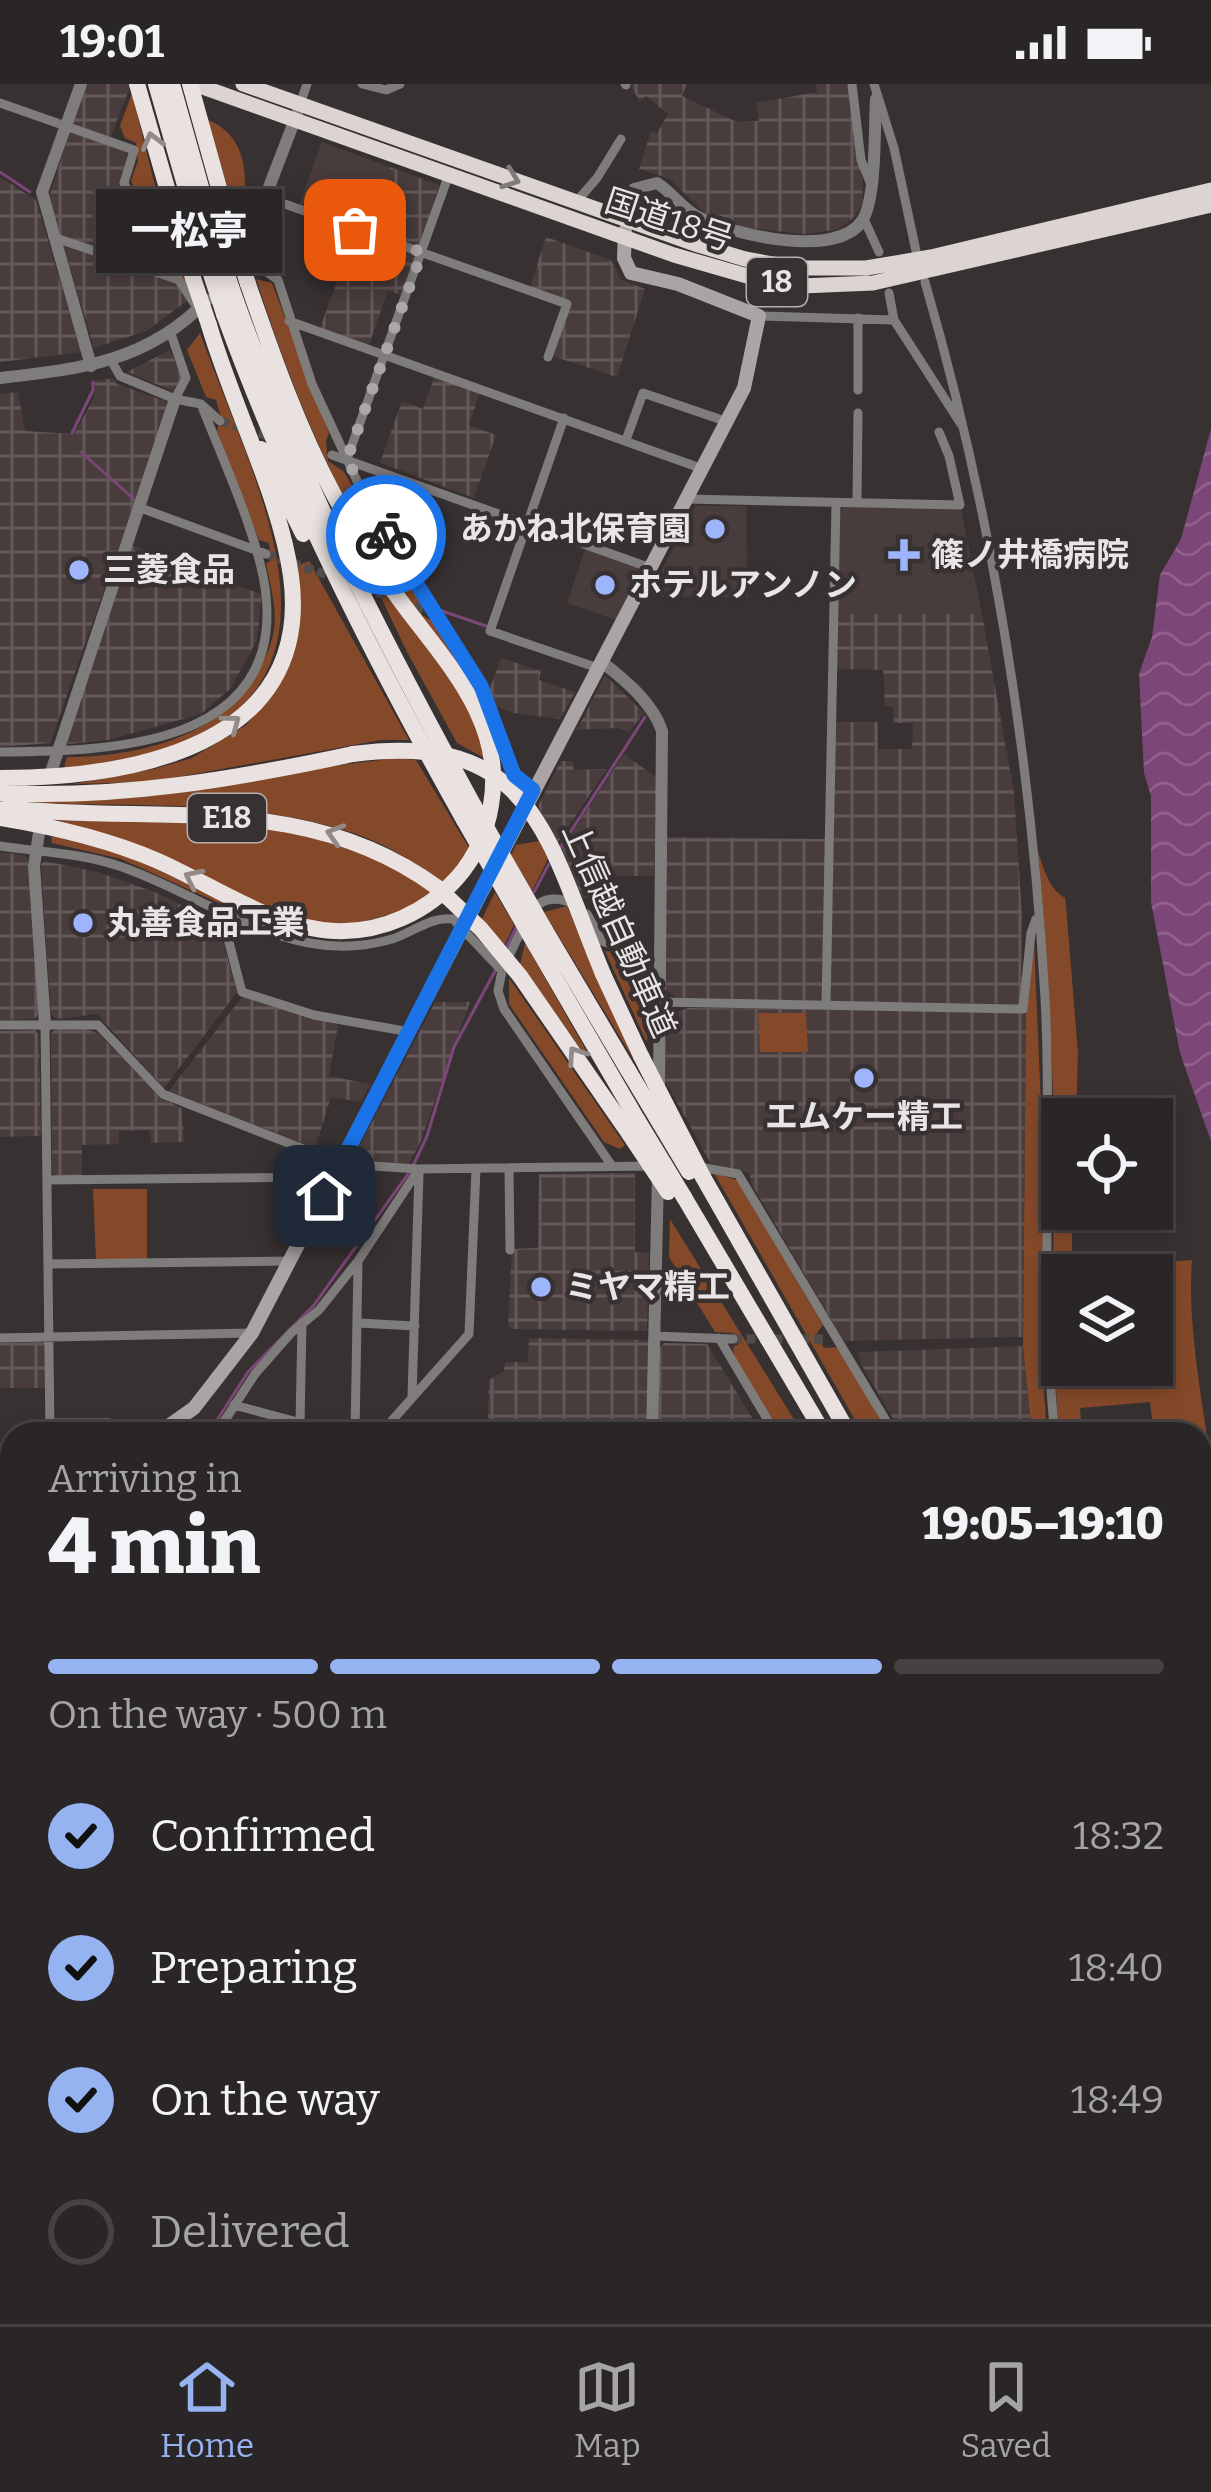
<!DOCTYPE html>
<html lang="en">
<head>
<meta charset="utf-8">
<style>
	:root { --surface:#2a2526; --page:#322d2e; --text:#f1f3f6; --muted:#a5a5a7; --line:#464243; --accent:#95b2f1 }
	body { margin:0; font-family:Bitter,"Noto Sans JP",serif; background:var(--page); color:var(--text); height:100vh; display:flex; flex-direction:column; font-size:45px; white-space:nowrap }
	* { box-sizing:border-box; margin:0 }
	p { font-size:39px; color:var(--muted) }
	.icon { flex:none; width:66px; height:66px; fill:none; stroke:currentColor; stroke-width:2; stroke-linecap:round; stroke-linejoin:round }
	.map { position:relative; flex:1; overflow:hidden }
	.side { position:absolute; left:0px; top:1338px; width:1212px; height:903px; display:flex; flex-direction:column; background:var(--surface); border-radius:36px 36px 0 0; box-shadow:0 6px 18px #0003,0 0 0 3px var(--line) }
	.side>* { flex:none }
	.tools { position:absolute; left:1041px; top:1014px; display:grid; gap:24px }
	.tools a { display:grid; place-items:center; width:132px; height:132px; border-radius:0px; background:var(--surface); box-shadow:0 6px 18px #0003,0 0 0 3px var(--line); font-size:60px }
	.pin { position:absolute; display:grid; place-items:center; width:102px; height:102px; color:#fff; margin:-51px; border-radius:24px; box-shadow:0 6px 18px #0006 }
	.courier { position:absolute; display:grid; place-items:center; width:120px; height:120px; margin:-60px; border:9px solid #1a73e8; border-radius:50%; background:#fff; color:#222; box-shadow:0 3px 15px #0007 }
	.bubble { position:absolute; height:84px; border-radius:0px; background:var(--surface); box-shadow:0 6px 18px #0003,0 0 0 3px var(--line); font-size:39px; font-weight:800; line-height:84px; text-align:center }
	.head em { font-style:normal; font-weight:800 }
	.head div { display:flex; flex-direction:column-reverse }
	.head { display:flex; align-items:center; justify-content:space-between; height:204px; padding:0 48px }
	h1 { font-size:78px; font-weight:800; line-height:90px }
	.bar { display:grid; grid-template-columns:repeat(4,1fr); gap:18px 12px; align-content:center; height:144px; padding:0 48px }
	.bar i { height:15px; border-radius:9px; background:var(--line) }
	.bar .active { background:var(--accent) }
	.bar p { grid-column:span 4 }
	ol { padding:0 48px; list-style:none }
	li { display:flex; align-items:center; gap:36px; height:132px }
	li p { margin-inline-start:auto }
	li .icon { padding:12px; border-radius:50%; background:var(--accent); color:#111; stroke-width:4 }
	li:last-child { color:var(--muted) }
	li i { width:66px; height:66px; border:6px solid var(--line); border-radius:50% }
	.status { display:flex; justify-content:space-between; align-items:center; height:84px; padding:0 60px; background:var(--surface); direction:ltr }
	.status svg { height:33px; fill:currentColor }
	.dock { display:flex; justify-content:space-around; align-items:center; height:168px; border-top:3px solid var(--line); background:var(--surface); font-size:33px; color:var(--muted) }
	.dock a { display:grid; justify-items:center; gap:6px }
	.dock .active { color:var(--accent) }
	.map>svg:first-child { display:block }
	.built { fill:#493c3d }
	.industrial { fill:url(#industrial-grid) }
	.green { fill:#844929; fill-rule:evenodd }
	.water { fill:url(#water-waves) }
	.lines { fill:none; stroke-linecap:round; stroke-linejoin:round }
	.stream { stroke:#7c4678; stroke-width:3 }
	.minor-tunnel { stroke:#534c4d; stroke-width:9; stroke-dasharray:9 4.5; stroke-linecap:butt }
	.minor { stroke:#7f7c7c; stroke-width:9 }
	.tertiary { stroke:#7f7c7c; stroke-width:12 }
	.secondary { stroke:#aaa5a4; stroke-width:14 }
	.trunk { stroke:#dbd4d2; stroke-width:15 }
	.motorway { stroke:#eae2e0; stroke-width:16 }
	.motorway-bridge { stroke:#eae2e0; stroke-width:16 }
	.oneway { stroke:#918a89 }
	.oneway2 { stroke:#817a7a }
	.done { stroke:#aba6a7; stroke-width:12; stroke-dasharray:0 21.6 }
	.route { stroke:#1a73e8; stroke-width:15 }
	.poi-dot { fill:#9eb4fd; stroke:#383132; stroke-width:4.5 }
	.labels { text-anchor:middle; dominant-baseline:central; stroke-width:9; stroke-linejoin:round; paint-order:stroke }
	.shield { fill:#383132; stroke:#b4afb0; stroke-width:3 }
	.shield-label { font-size:30px; font-weight:bold; fill:#e9e5e6 }
	.street-label { font-size:33px; fill:#e9e5e6; stroke:#383132 }
	.poi-label { font-size:33px; font-weight:bold; fill:#e9e5e6; stroke:#383132; text-anchor:start }
</style>
</head>
<body>
<div class="status"><b>19:01</b><svg viewBox="0 0 49 12"><path d="M0 12V9h3v3zM5 12V6h3v6zM10 12V3h3v9zM15 12V0h3v12zM26 1h20v11H26zM47 4h2v5h-2z"/></svg></div>
<div class="map">
<svg width="1211" height="2240" viewBox="0 0 1211 2240">
	<defs>
		<pattern id="industrial-grid" width="8" height="8" patternUnits="userSpaceOnUse" patternTransform="scale(3)"><rect width="8" height="8" fill="#493c3d"/><path d="M0 4h8M4 0v8" fill="none" stroke="#635859"/></pattern>
		<pattern id="water-waves" width="16" height="10" patternUnits="userSpaceOnUse" patternTransform="scale(3)"><rect width="16" height="10" fill="#7c4678"/><path d="M0 5q4-4 8 0t8 0" fill="none" stroke="#8f618b"/></pattern>
	</defs>
	<rect width="100%" height="100%" fill="#383132"/>
	<path class="built" d="M322 58 390 83 367 147 298 123Z
		M695 422H746L748 514 648 512Z
		M845 422 961 425 982 530H837L839 430Z
		M585 465 642 485 619 537 567 519Z"/>
	<path class="industrial" d="M88 0H128L130 3 110 54 71 40Z
		M630 0H687L682 12 737 38 759 37 757 19 817 8 816 0H848L862 88 863 120 852 135 839 145 805 150 748 144 704 129 670 95 639 85 651 47 657 49 668 30 646 12 640 18Z
		M70 48 127 68 121 97 129 128 188 216 146 247 94 264 49 113Z
		M390 83 439 101 419 163 367 147Z
		M0 93 36 116 81 268 0 278Z
		M546 153 611 176 622 196 645 205 617 293 552 272 570 218 530 203Z
		M378 157 417 169 402 211 388 207 368 263 320 244 340 189 364 197Z
		M170 266 182 293 175 308 127 288Z
		M435 291 480 308 469 341 496 351 474 414 380 379 402 317 423 325Z
		M113 294 117 300 165 317 168 325 50 659 0 663V310L18 308 25 347 74 350 94 314 95 297Z
		M131 461 227 493V499L262 510 257 556 231 604 201 630 108 656 69 660 64 656Z
		M837 530H982L1014 709 1022 833 1021 920 678 915 664 904 667 753 831 755 834 638H878V665H912L913 639H894L893 623 885 622 883 586 836 585Z
		M501 574 541 587 539 596 575 608 560 635 514 629 495 622 489 607Z
		M605 591 644 629 629 648 617 644 577 646Z
		M624 670 657 694 654 792H600L590 815 582 813 562 764Z
		M561 677H573L574 686 607 685 558 758 538 722Z
		M0 768 24 771 28 775 39 930 34 935 0 936Z
		M44 777 98 788 157 809 218 840 237 908 164 1004 97 930 57 935 51 931 41 781Z
		M242 913 338 941 329 992 370 1000 361 1018 331 1013 315 1064 169 1007Z
		M435 918H470L420 1059 409 1079 375 1078 361 1074 357 1067Z
		M688 924 1026 927 1023 1253 844 1257 751 1099 750 1089 711 1080 664 995 665 933Z
		M84 944 99 950 157 1010 182 1025 184 1058 151 1059 150 1046 119 1047V1060L82 1061V1093H58L52 1088 51 949 56 945Z
		M35 946 39 951 41 1052 0 1053V947Z
		M635 1089V1168L649 1169 647 1247 512 1245 508 1241 512 1165 538 1164 539 1090Z
		M529 1254 649 1256 647 1350H487L489 1296 504 1287 505 1278H528Z
		M45 1258V1304H0V1259Z
		M664 1259 707 1260 762 1350H658L659 1265Z
		M1023 1262 1032 1350H902L861 1280 858 1268Z
		M1200 2055 1211 2072V2240H978V2229H1200Z
		M647 2229H956V2240H648Z"/>
	<path class="green" d="M132 9 154 98 188 203 152 148 131 97 138 77 136 59 125 54 120 42Z
		M208 36C249 52 251 100 237 137Z
		M256 195 272 199 329 349 326 357 328 377 344 388 419 512 422 531 436 539 472 599C430 547 387 491 355 433 313 358 283 277 256 195Z
		M200 249C258 411 380 619 128 677 108 682 85 682 64 684L67 673C151 673 247 645 272 555 279 532 271 503 266 480L271 476 269 459 259 456 217 347 221 333 216 316 206 313 187 266Z
		M358 465C399 522 475 607 486 675L457 659 407 568Z
		M309 477 409 656H381L151 698 73 700 154 685 192 674 246 641 277 599 293 484Z
		M397 674 416 676 469 764 446 800C417 780 389 761 356 750 255 715 138 723 32 719Z
		M53 736C175 741 335 727 433 811L409 825 351 841 317 839 272 825Z
		M63 752 136 774 234 822 230 824 121 775 52 759 51 753Z
		M539 757 548 775 532 807 511 771 516 761Z
		M1038 767C1044 785 1048 804 1065 814L1066 822 1078 969 1076 1035H1062V1125H1072V1178L1110 1173 1138 1180 1192 1176C1187 1247 1203 1314 1211 1384 1211 1418 1211 1454 1211 1489L1200 1492V1350H1154L1150 1318 1080 1324 1082 1350H1059C1052 1263 1053 1178 1054 1091 1054 983 1048 874 1038 767ZM1062 1191H1152V1281H1062Z
		M495 808 514 841 504 862 481 837Z
		M567 822 635 978 544 828Z
		M1034 856 1044 1095 1041 1266 1047 1350H1032L1023 1262 1026 928Z
		M525 859 586 966 583 968 520 881Z
		M605 867C607 867 624 869 626 870 650 883 647 937 647 959Z
		M509 894 625 1061 620 1065 604 1058 509 920Z
		M758 929H806L808 968H760Z
		M714 1089 737 1096 823 1241 816 1250 824 1264 839 1263 888 1350H863Z
		M93 1105H147V1176L96 1177Z
		M670 1135 803 1350H781L734 1272 733 1263 739 1260 733 1249 715 1248 669 1173Z
		M1211 1501V1863L1200 1843V1503Z"/>
	<path class="water" d="M1211 345V1057L1180 969 1151 818V712L1144 689 1139 590 1152 553 1160 491 1181 455Z"/>
	<g class="lines">
		<path class="stream" d="M0 88 30 108
			M72 349 93 306V298
			M81 368 135 416
			M442 527 486 542
			M558 767 645 633
			M534 808 549 780
			M507 862 516 844
			M413 1082 427 1052 454 963 495 887
			M208 1350 248 1288 314 1221 408 1090
			M258 2229 266 2240"/>
		<path class="minor-tunnel" d="M220 337 269 352
			M266 470 336 494
			M364 504 427 526
			M733 1255H824"/>
		<path class="minor" d="M362 0 386 6 400 0
			M625 0 626 1
			M852 0 861 76 870 98
			M874 0 894 64 916 167
			M0 19 134 66 124 99 152 155 198 225
			M300 20 307 0
			M265 113 567 220 548 273
			M576 118 597 94 621 55
			M864 135 879 168
			M53 153 179 196
			M245 172 278 196 312 300 364 412 481 602 514 691 533 706
			M925 198C992 429 1031 673 1045 914 1053 1059 1039 1205 1055 1350
			M889 209 894 236 961 340
			M759 232 894 236
			M289 237 703 385
			M170 247 186 294 175 315 201 320 220 337
			M112 278 120 292 175 315
			M858 306V234
			M564 334 490 547 598 584
			M626 356 643 309 728 338
			M332 371 651 484
			M347 375 449 90
			M687 415 960 421 949 372 939 348
			M857 419 858 329
			M138 423 266 470
			M0 668C107 667 282 665 266 511 260 455 222 374 201 320
			M0 762C40 768 81 769 119 782 184 804 241 846 309 859 336 864 365 863 392 855 412 849 431 832 453 835L502 887 498 907 504 925 612 1082
			M221 828 242 908 314 931 410 948
			M531 828C542 812 558 813 574 820
			M587 830 602 857 635 869 658 918 1023 925 1031 849 1036 835
			M507 876 523 843
			M826 921 836 419
			M0 941H98L163 1010 342 1080 419 1085 653 1082
			M45 941 50 1350
			M700 1083 738 1090 894 1350
			M509 1084 510 1166
			M47 1096 325 1093
			M48 1180 290 1177
			M358 1239 415 1242
			M654 1252 733 1255
			M0 1254 252 1249
			M719 1254 776 1350
			M412 1313 419 1090
			M234 1321 342 1350
			M50 1339H109V1350
			M300 1340 302 1239
			M216 1350 255 1290 291 1249 319 1226 358 1177 419 1085
			M355 1350 358 1177
			M380 1350 469 1250 476 1085
			M1200 1497 1211 1495
			M0 1572 12 1575
			M0 1780 12 1802
			M5 1848 12 1870
			M0 1993 12 1989
			M1200 2038 1211 2056
			M0 2052 12 2047
			M1 2101 12 2108
			M1 2158 12 2137
			M0 2214 12 2220
			M212 2229 218 2240
			M68 2240 72 2229"/>
		<path class="tertiary" d="M81 0 42 108 91 282
			M625 134V122L634 105 657 99C673 109 683 126 700 134 735 151 836 175 862 137 877 114 874 44 876 15
			M240 179 297 30
			M0 294C80 285 148 278 207 216
			M602 578C625 596 653 619 662 647L659 1001
			M52 685 175 315
			M39 749 34 782 45 941
			M652 1350 658 1093
			M636 2240V2229
			M971 2240V2229"/>
		<path class="secondary" d="M157 1350 194 1324 252 1249 744 304 759 232 678 200 631 189 624 174 625 147"/>
		<path class="trunk" d="M194 0 674 171 754 194 801 202 873 199 1211 121
			M243 0 695 160 745 175 795 184H866L931 173 1211 106
			M0 1439 12 1450
			M1200 1856 1211 1875"/>
		<path class="motorway" d="M137 0 193 194
			M156 0 207 178
			M172 0 218 164
			M190 0 231 147
			M236 217C299 393 384 558 474 722
			M224 230C288 406 372 572 464 736
			M261 365 303 450
			M0 694C128 694 314 664 291 492 280 413 232 320 209 241
			M0 709C120 715 236 695 353 670
			M5 724C158 741 305 706 438 804
			M0 734C55 743 107 755 158 777 215 802 272 844 335 847 382 849 427 828 457 794 475 774 487 747 491 721 506 635 443 576 397 512 374 480 353 446 334 411 298 344 273 272 248 200
			M545 846 628 986
			M535 860 638 1037
			M603 890 641 972
			M520 892 630 1051
			M703 1093 849 1350
			M684 1113 824 1350
			M1200 1925 1211 1942
			M1200 1961 1211 1978"/>
		<path class="motorway-bridge" d="M231 147 248 200
			M218 164 236 217
			M207 178 224 230
			M193 194 209 241
			M353 670C534 646 547 755 603 890
			M474 722 545 846
			M464 736 535 860
			M438 804 481 845 520 892
			M641 972 703 1093
			M628 986 689 1088
			M638 1037 684 1113
			M630 1051 668 1108"/>
	</g>
	<defs><path id="oneway-chevron" d="M-2-3.5L2.5 0L-2 3.5" fill="none" stroke-width="1.6" stroke-linecap="round" stroke-linejoin="round" transform="scale(3)"/></defs>
	<g class="oneway">
		<use href="#oneway-chevron" transform="translate(152 57) rotate(-105)"/>
		<use href="#oneway-chevron" transform="translate(232 639) rotate(-37)"/>
		<use href="#oneway-chevron" transform="translate(335 750) rotate(-163)"/>
		<use href="#oneway-chevron" transform="translate(193 794) rotate(-154)"/>
		<use href="#oneway-chevron" transform="translate(576 971) rotate(-124)"/>
	</g>
	<use class="oneway2" href="#oneway-chevron" transform="translate(511 95) rotate(20)"/>
	<g class="lines">
		<path class="done" d="M355 146 422 168 347 375 386 451"/>
		<path class="route" d="M324 1112 533 706 514 691 481 602 386 451"/>
	</g>
	<g class="poi-dot">
		<circle cx="715" cy="445" r="12"/>
		<path d="M898 453h12v12h12v12h-12v12h-12v-12h-12v-12h12z"/>
		<circle cx="79" cy="486" r="12"/>
		<circle cx="605" cy="501" r="12"/>
		<circle cx="83" cy="839" r="12"/>
		<circle cx="864" cy="994" r="12"/>
		<circle cx="541" cy="1203" r="12"/>
	</g>
	<g class="labels">
		<g class="shield">
			<rect x="747" y="174" width="60" height="48" rx="9"/>
			<rect x="188" y="710" width="78" height="48" rx="9"/>
		</g>
		<g class="shield-label">
			<text x="777" y="198">18</text>
			<text x="227" y="734">E18</text>
		</g>
		<g class="street-label">
			<text transform="translate(669 136) rotate(18)">国道18号</text>
			<text transform="translate(619 846) rotate(66)">上信越自動車道</text>
		</g>
		<g class="poi-label">
			<text x="691" y="445" text-anchor="end">あかね北保育園</text>
			<text x="931" y="471">篠ノ井橋病院</text>
			<text x="103" y="486">三菱食品</text>
			<text x="629" y="501">ホテルアンノン</text>
			<text x="107" y="839">丸善食品工業</text>
			<text x="864" y="1033" text-anchor="middle">エムケー精工</text>
			<text x="565" y="1203">ミヤマ精工</text>
		</g>
	</g>
</svg>
<div class="tools">
<a><svg class="icon" aria-label="locate" viewBox="0 0 24 24"><circle cx="12" cy="12" r="6"/><path d="M12 2v4M12 18v4M2 12h4M18 12h4"/></svg></a>
<a><svg class="icon" aria-label="layers" viewBox="0 0 24 24"><path d="M12 4l9 5-9 5-9-5zM3 14l9 5 9-5"/></svg></a>
</div>
<div class="pin" style="left:355px;top:146px;background:#ea580c"><svg class="icon" aria-label="bag" viewBox="0 0 24 24"><path d="M5 8h14l-1 12H6zM9 8a3 3 0 0 1 6 0"/></svg></div>
<div class="pin" style="left:324px;top:1112px;background:#1f2937"><svg class="icon" aria-label="home" viewBox="0 0 24 24"><path d="M3 11l9-7 9 7M6 9v11h12V9"/></svg></div>
<div class="courier" style="left:386px;top:451px"><svg class="icon" aria-label="bike" viewBox="0 0 24 24"><circle cx="6" cy="16" r="4"/><circle cx="18" cy="16" r="4"/><path d="M6 16l4-8h5l3 8M10 8l3 8H6M13 5h3"/></svg></div>
<div class="bubble" style="left:96px;top:105px;width:186px">一松亭</div>
<section class="side">
<div class="head"><div><h1>4 min</h1><p>Arriving in</p></div><em>19:05–19:10</em></div>
<div class="bar"><i class="active"></i><i class="active"></i><i class="active"></i><i></i><p>On the way · 500 m</p></div>
<ol>
<li><svg class="icon" aria-label="check" viewBox="0 0 24 24"><path d="M5 12l5 5 9-10"/></svg>Confirmed<p>18:32</p></li>
<li><svg class="icon" aria-label="check" viewBox="0 0 24 24"><path d="M5 12l5 5 9-10"/></svg>Preparing<p>18:40</p></li>
<li><svg class="icon" aria-label="check" viewBox="0 0 24 24"><path d="M5 12l5 5 9-10"/></svg>On the way<p>18:49</p></li>
<li><i></i>Delivered</li>
</ol>
</section>
</div>
<nav class="dock">
<a class="active"><svg class="icon" aria-label="home" viewBox="0 0 24 24"><path d="M3 11l9-7 9 7M6 9v11h12V9"/></svg>Home</a>
<a><svg class="icon" aria-label="map" viewBox="0 0 24 24"><path d="M3 6l6-2 6 2 6-2v14l-6 2-6-2-6 2zM9 4v14M15 6v14"/></svg>Map</a>
<a><svg class="icon" aria-label="saved" viewBox="0 0 24 24"><path d="M7 4h10v16l-5-4-5 4z"/></svg>Saved</a>
</nav>
</body>
</html>
